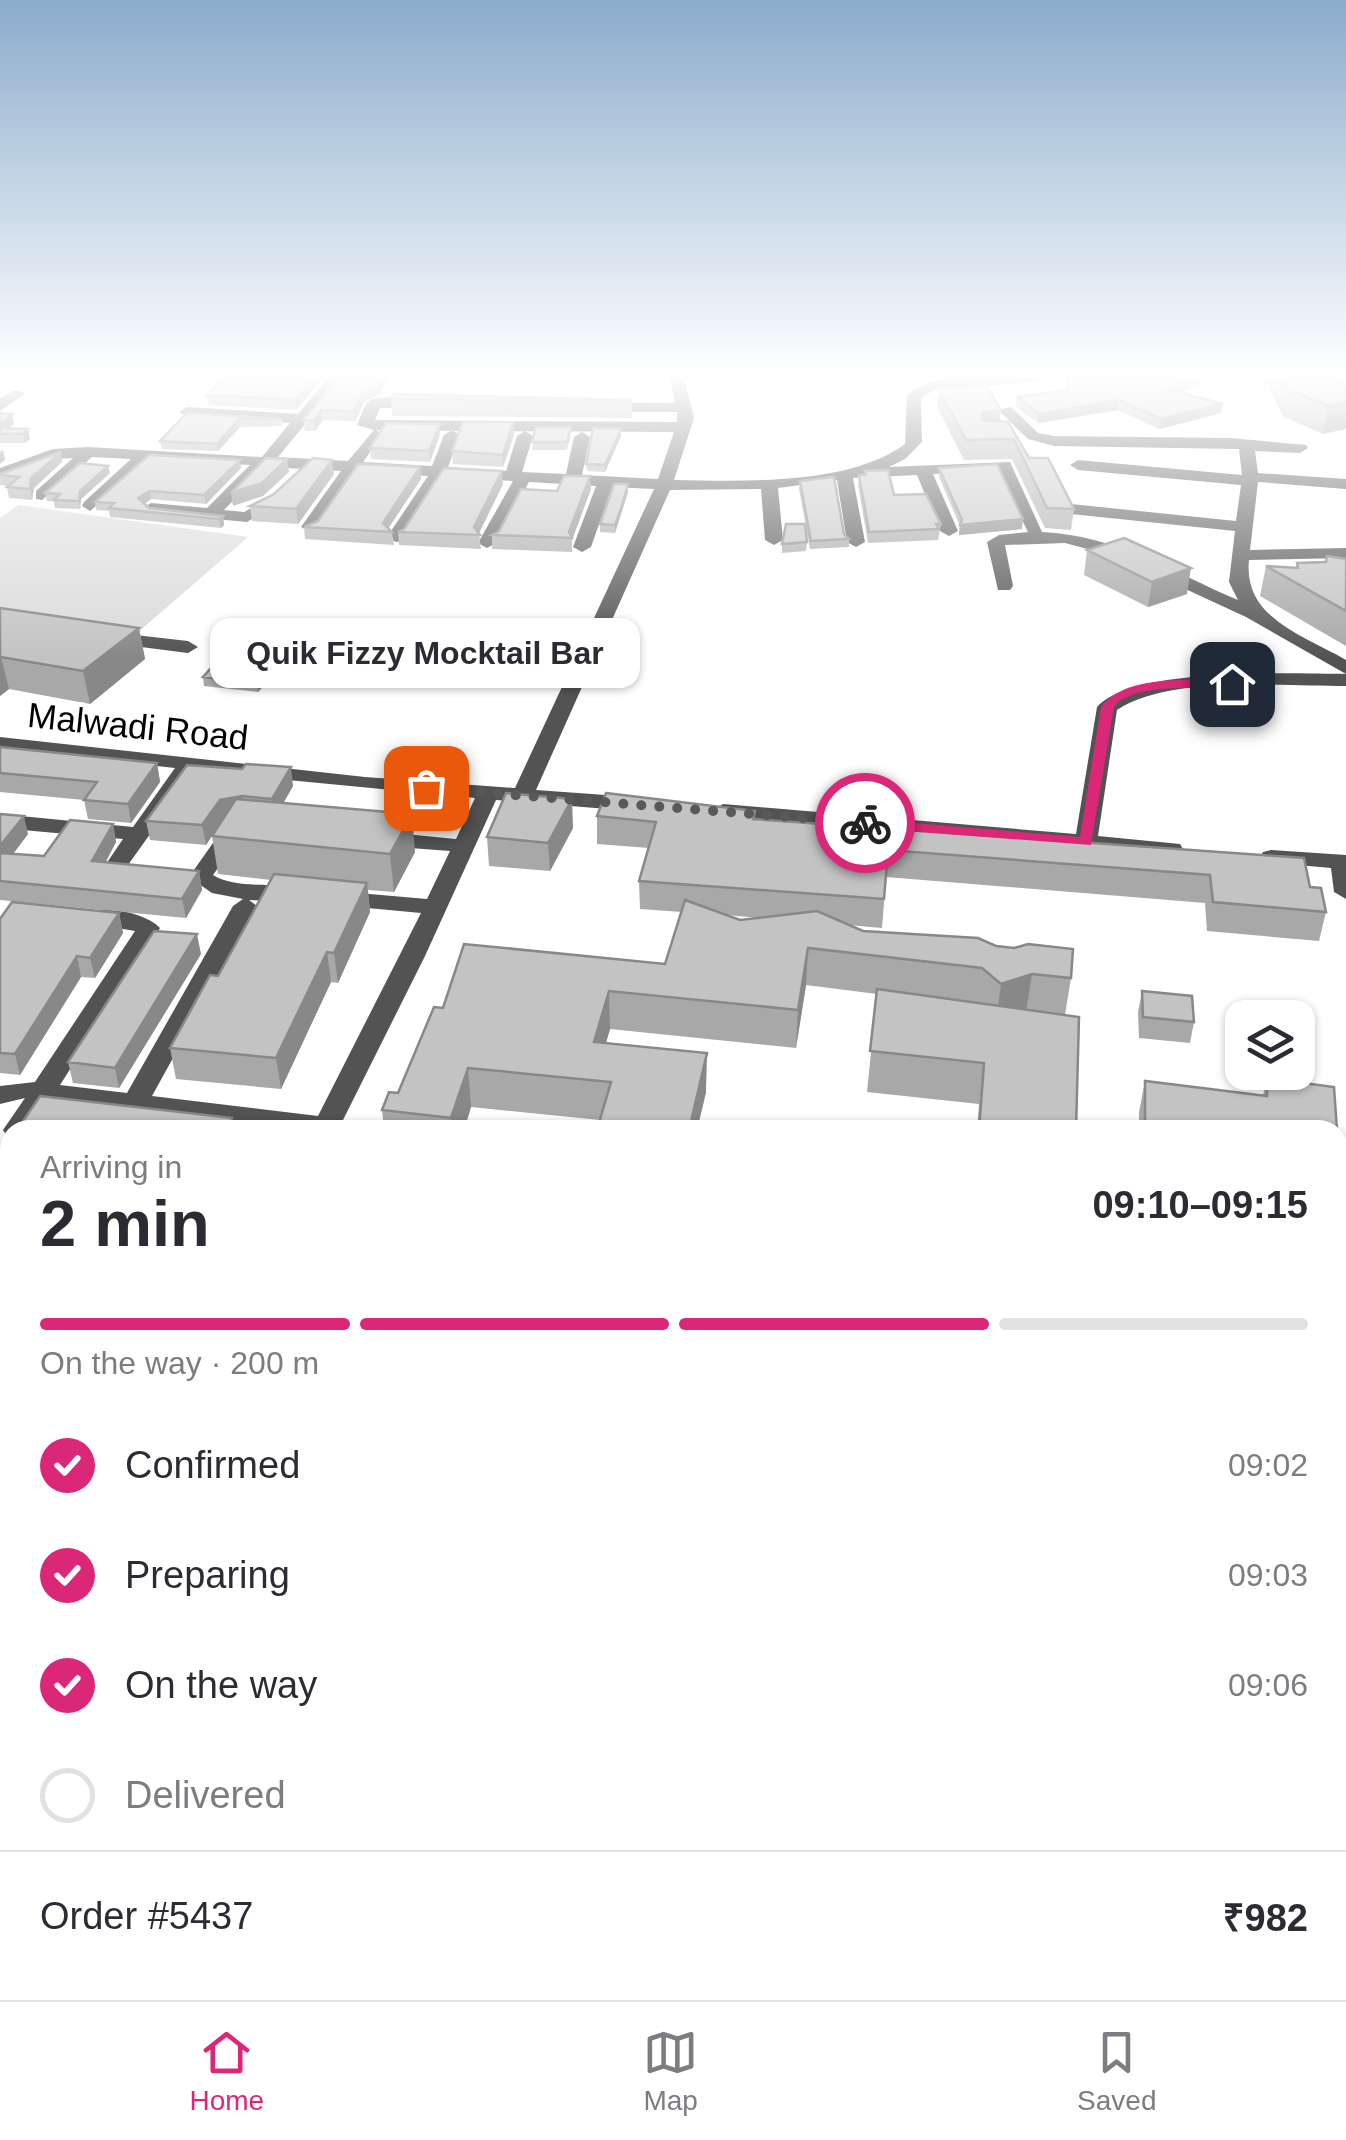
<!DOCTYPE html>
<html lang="en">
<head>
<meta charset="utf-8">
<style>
	:root { --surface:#fff; --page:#f2f2f3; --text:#2b2b33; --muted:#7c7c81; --line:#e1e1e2; --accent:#db2777 }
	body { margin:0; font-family:Helvetica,sans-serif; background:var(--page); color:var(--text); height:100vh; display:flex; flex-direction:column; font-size:38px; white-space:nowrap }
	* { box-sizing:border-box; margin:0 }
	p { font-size:32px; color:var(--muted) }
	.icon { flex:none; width:55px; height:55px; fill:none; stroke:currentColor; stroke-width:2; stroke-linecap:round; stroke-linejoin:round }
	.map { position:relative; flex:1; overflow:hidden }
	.panel { position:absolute; left:0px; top:1120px; width:1348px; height:880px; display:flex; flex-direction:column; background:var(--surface); border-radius:30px 30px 0 0; box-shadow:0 2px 8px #0004 }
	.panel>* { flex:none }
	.buttons { position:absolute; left:1225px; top:1000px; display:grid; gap:20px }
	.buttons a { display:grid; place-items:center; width:90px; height:90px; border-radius:20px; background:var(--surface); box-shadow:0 2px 8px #0004; font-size:50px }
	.pin { position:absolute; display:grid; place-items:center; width:85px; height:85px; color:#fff; margin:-42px; border-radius:20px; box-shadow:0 5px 15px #0006 }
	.courier { position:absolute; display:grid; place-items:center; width:100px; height:100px; margin:-50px; border:8px solid #db2777; border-radius:50%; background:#fff; color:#222; box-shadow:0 2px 12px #0007 }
	.bubble { position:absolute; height:70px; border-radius:20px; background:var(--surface); box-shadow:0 2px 8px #0004; font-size:32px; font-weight:600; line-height:70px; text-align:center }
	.head em { font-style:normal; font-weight:600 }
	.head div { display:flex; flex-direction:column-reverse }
	.head { display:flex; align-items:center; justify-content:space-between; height:170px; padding:0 40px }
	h1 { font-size:65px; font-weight:600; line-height:75px }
	.bar { display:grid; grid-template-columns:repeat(4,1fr); gap:15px 10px; align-content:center; height:120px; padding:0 40px }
	.bar i { height:12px; border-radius:8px; background:var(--line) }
	.bar .active { background:var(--accent) }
	.bar p { grid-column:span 4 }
	.line { display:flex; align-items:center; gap:25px; padding:0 40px; border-top:2px solid var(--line) }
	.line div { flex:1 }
	ol { padding:0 40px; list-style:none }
	li { display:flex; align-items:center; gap:30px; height:110px }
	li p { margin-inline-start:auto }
	li .icon { padding:10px; border-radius:50%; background:var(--accent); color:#fff; stroke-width:4 }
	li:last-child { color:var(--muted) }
	li i { width:55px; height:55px; border:5px solid var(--line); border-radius:50% }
	.tabs { display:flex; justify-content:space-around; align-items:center; height:140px; border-top:2px solid var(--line); background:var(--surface); font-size:28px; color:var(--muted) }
	.tabs a { display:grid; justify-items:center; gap:5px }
	.tabs .active { color:var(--accent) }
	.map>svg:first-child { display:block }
	.green { fill:#dadada }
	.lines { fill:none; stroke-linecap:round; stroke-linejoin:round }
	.minor { fill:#535353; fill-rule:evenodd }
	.wall { fill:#a8a8a8; fill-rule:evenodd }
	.shaded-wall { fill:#888 }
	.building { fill:#c3c3c3; stroke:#888; stroke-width:2.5 }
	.route { fill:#db2777 }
	.done { stroke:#595959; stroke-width:10; stroke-dasharray:0 18 }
	.labels { text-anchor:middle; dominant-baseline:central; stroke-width:10; stroke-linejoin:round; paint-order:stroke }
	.street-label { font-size:35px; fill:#000; stroke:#fff }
</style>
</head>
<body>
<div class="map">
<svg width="1346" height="2000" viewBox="0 0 1346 2000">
	<rect width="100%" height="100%" fill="#fff"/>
	<path class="green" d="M18 505 248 537 137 633 0 619V518Z"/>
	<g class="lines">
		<path class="minor" d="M328 378H343L278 457 348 461 374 430 357 425C360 419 364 405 369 401 377 394 422 399 429 404L422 408H380L375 420 677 422V412H597L589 407 597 402 675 403 670 378H684L694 418 674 480C742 481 848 486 905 444L907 396C939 366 1000 378 1041 378L1034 382 934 390 921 398 922 442 905 459 889 467 1010 462 1042 532C1115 535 1172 572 1238 600L1229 582 1235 531 1071 514 1063 509 1071 504 1236 521 1241 485 1078 470 1070 465 1078 460 1242 475 1239 449 1054 446 1028 439 998 410 1011 407 1038 433 1054 436 1230 438 1306 445 1308 448 1300 453 1255 451 1258 473 1346 479V489L1258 482 1250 550 1346 548V558L1249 560C1243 618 1303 635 1346 660V674L1246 617 1114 556 1065 543 1005 545 1013 586 1010 590H998L987 542 999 535 1028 532 998 470 933 474 958 531 949 536 940 531 917 475 853 478 865 542 856 547 847 542 837 480 778 488 783 540 774 545 765 540 761 489 670 490 536 790 633 797 644 804 633 811 496 800 425 956 338 1130H287L50 1101 31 1130H10L7 1136 3 1130 25 1098 0 1104V1086L35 1082 135 931 82 922 78 917C95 902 145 912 160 928L60 1085 127 1093 233 906 243 899 212 893 189 877 227 823 235 821 246 828 213 875C239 892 289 878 307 895L295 902 249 900 257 906 152 1096 318 1116 421 913 335 905 323 898 335 891 427 899 450 851 384 846 373 839 384 832 456 839 475 798 195 771 123 872 115 874 104 867 123 839 0 828V814L133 827 175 768 0 749V737L365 777 515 788 654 489 612 487 591 547 582 552 573 547 596 486 529 482 496 543 487 548 478 543 513 481 443 477 402 541 396 542 387 537 428 476 357 472 316 531 310 532 301 527 341 471 266 467 224 510 244 512 279 492 287 497 247 522 151 513 143 508 151 503 207 508 250 465 149 460 90 511 82 506 84 502 131 459 92 457 42 500 36 499V491L73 458 55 459 0 479V468L53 449 88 447 262 457 290 423 187 417 179 412 187 407 298 414ZM376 430 674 432 658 479 582 475 590 437 582 432 574 437 566 474 522 472 533 436 525 431 517 436 506 471 448 467 460 435 452 430 444 435 432 466 363 462 383 434Z
			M14 390 26 393 0 411V399Z
			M109 632 188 641 198 647 188 653 102 642V634Z
			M1346 674V686C1282 686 1171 675 1117 710L1098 836 1180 844 1183 849 1172 856 723 818 712 811 723 804 1076 834 1097 707C1134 666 1290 674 1346 674Z
			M1271 850 1346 855V899L1334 892 1331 868 1263 862 1260 857 1263 852Z
			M10 1490V1516L0 1519V1491Z
			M1338 1635 1346 1636V1668L1338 1666Z
			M0 1752 10 1755V1791L0 1788Z
			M10 1971V1990H35L31 2000H0V1975Z
			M1061 1990H1129L1125 2000H1057Z
			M1235 1990H1277V2000H1235Z"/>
	</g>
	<path class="wall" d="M224 378H323L296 410 209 405 207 395Z
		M339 378 379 395 365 401 355 421 323 420 315 431H305L303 420Z
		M1066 378H1200L1199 384 1180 393 1221 413 1159 429 1118 410 1038 423 1016 407 1017 397 1067 390Z
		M1264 378H1330L1346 385 1323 434 1284 417Z
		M938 388 1000 422 1029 458 1074 509 1071 530 1045 528 1012 459 964 460 937 407Z
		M391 399 632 400V418L392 416Z
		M0 413 14 424 9 428 28 429 30 439 25 443H0Z
		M187 413 282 419V426L240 427 218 451 162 449 160 441Z
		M513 422 514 435 503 467 453 464 452 451Z
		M440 424V434L430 462 371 459 370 448Z
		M621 429V436L605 472 587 471 586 464Z
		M571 435 567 450H533L532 442Z
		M62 462 34 488 32 500 9 498 7 487 8 486 0 485V474Z
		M241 468 206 504 151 499 144 504 149 508 223 516 224 525 221 528 110 517 109 511 96 510 95 502Z
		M939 468 1022 529 959 535 960 526 939 477Z
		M865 471 894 495 941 524 938 540 868 543 858 485 859 475H864Z
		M110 473 81 499 80 509 55 508 54 501H47L45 493Z
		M334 474 298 524 252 521 250 506Z
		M421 479 388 528 392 532 394 545 305 539 304 527Z
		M800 481 849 539V547L810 549 799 489Z
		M503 484 479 533 481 549 399 545 398 532Z
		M628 484V492L615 533 600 532V524Z
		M591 489 572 540V552L492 549V535L557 491Z
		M807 542 806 551 782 553V544Z
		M1087 550 1187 594 1148 607 1084 575Z
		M1346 559V646L1260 596 1266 566 1296 568 1297 563Z
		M0 608 139 628 145 659 90 704 9 689 0 696Z
		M292 655 258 692 204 686 203 677Z
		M0 747 157 763 160 782 131 823 88 819 84 800 0 792Z
		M187 765 293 786 283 803 415 852 394 892 368 890 370 912 338 983 331 982 281 1089 176 1079 170 1048 218 976 271 880 218 874 212 836 217 828 206 845 150 840 146 821Z
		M755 811V819L1310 887 1326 912 1319 941 1207 931 1205 903 886 877 882 928 848 925 863 931 1071 978 1065 1015 1076 1130H977L979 1104 867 1092 877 994 806 985 796 1048 610 1029 606 1043 706 1092 697 1130H597L600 1120 471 1107 464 1130H384L382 1110 398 1093 443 1008 665 964 682 912 640 909 639 881 649 848 597 844V816ZM727 915 759 918 740 920Z
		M0 814 28 834 13 854 44 856 113 824 116 842 106 862 199 871 202 890 186 918 0 900Z
		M573 828 550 871 489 866 487 837Z
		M119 913 123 933 95 978 81 977 20 1075 0 1073V919Z
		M201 954 119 1088 73 1083 68 1062Z
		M1142 991 1194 1022 1190 1043 1139 1038 1138 1012Z
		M1267 1078 1337 1130H1139V1112L1145 1081 1263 1095Z
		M10 1140V1301L0 1299V1154Z
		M10 1522V1598H0V1523Z
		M743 1990H978L959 2000H731Z"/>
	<path class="shaded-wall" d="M314 378H323L296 410 295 400Z
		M383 378H390L379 395 365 401 355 421 354 411 364 391Z
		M1194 378H1200L1199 384 1166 399 1167 389Z
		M1119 400 1118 410 1038 423 1039 414Z
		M1346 402V429L1323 434 1328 406Z
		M1223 404 1221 413 1159 429 1161 419Z
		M321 410 323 420 315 431 314 421Z
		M1001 410 999 430 980 433 982 413Z
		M12 414 14 424 0 434V424Z
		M239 419 240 427 218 451 217 444Z
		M513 422 514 435 503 467V455Z
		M440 424V434L430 462 429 451Z
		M28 429 30 439 25 443 23 434Z
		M621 429V436L605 472V465Z
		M3 450 5 460 0 464V452Z
		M61 452 62 462 34 488 32 500 30 489 31 478Z
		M287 459 289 472 263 496 233 506 231 493Z
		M240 460 241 468 206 504 204 495Z
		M332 460 334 474 298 524 296 509Z
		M108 466 110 473 81 499 80 509 79 501 80 491Z
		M420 467 421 479 386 532 383 523Z
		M502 471 503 484 478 535 474 527Z
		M590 476 591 489 572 540 569 532Z
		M628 484V492L615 533V525Z
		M150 491 151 499 139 507 138 498Z
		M223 516 224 525 221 528 219 519Z
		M1023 519 1022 529 959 535 960 525Z
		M1191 568 1187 594 1148 607 1152 582Z
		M139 628 145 659 90 704 83 671Z
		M291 646 292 655 258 692 257 683Z
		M1 657 9 689 0 696V658Z
		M157 763 160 782 131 823 128 804Z
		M291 767 293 786 275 818 272 799Z
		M242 796 245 815 223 819 206 845 202 825 220 800Z
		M572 799 573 828 550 871 548 843Z
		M412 814 415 852 394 892 390 854Z
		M24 816 28 834 0 871V846Z
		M113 824 116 842 96 879 92 861Z
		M199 871 202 890 186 918 182 899Z
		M367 883 370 912 338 983 334 953Z
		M119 913 123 933 95 978 90 958Z
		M197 934 201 954 119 1088 115 1068Z
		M808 948 806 985 796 1048 798 1010Z
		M327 952 331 982 281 1089 276 1058Z
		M77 956 81 977 20 1075 15 1054Z
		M1032 974 1026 1012 996 1022 1001 984Z
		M609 991 610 1029 595 1080 594 1042Z
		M707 1053 706 1092 697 1130H689Z
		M468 1068 471 1107 464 1130H452L451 1118Z
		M232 1118 234 1130H226Z
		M10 1811V1876L0 1891V1826Z
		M675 1990H708L696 2000H675Z
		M851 1990H877L876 2000H826Z
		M907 1990H978L959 2000H890Z"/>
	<path class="building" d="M224 378H314L295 400 207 395Z
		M339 378H383L378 385 364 391 354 411 321 410 314 421 303 420Z
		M1068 378H1194L1167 389 1223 404 1161 419 1119 400 1039 414 1017 397 1068 390Z
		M1283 378H1330L1346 385V402L1328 406 1289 390Z
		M987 386 1001 410 982 413V420L1008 422 1029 458H1048L1074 509 1047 508 1014 439 966 440 938 388Z
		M393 394 632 400 391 399Z
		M0 413 12 414 0 424Z
		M187 413 282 419H239L217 444 160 441Z
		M463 422H513L503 455 452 451Z
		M386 423 440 424 429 451 370 448Z
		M536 427H571L567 442H532Z
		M0 428 28 429 23 434H0Z
		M593 428 621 429 605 465 586 464Z
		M61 452 31 478 30 489 7 487 19 477 0 475V474Z
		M149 455 240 460 204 495 150 491 138 498 149 508 223 516 219 519 109 508 114 503 95 502Z
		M266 458 287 459 262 483 231 493Z
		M313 458 332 460 296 509 250 506 274 494Z
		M80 463 108 466 80 491 79 501 54 500 60 494 45 493Z
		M358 464 420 467 383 523 392 532 304 527 318 521Z
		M997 464 1023 519 960 525 962 520 939 468Z
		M444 468 502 471 474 527 480 535 398 532 404 529Z
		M888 470 894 495 926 494 941 524H936L939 529 869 532 859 475H866L865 471Z
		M564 476H590L569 532 572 538 492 535 499 531 521 489 557 491Z
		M834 477 844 534 849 539 811 541 800 481Z
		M614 484H628L621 509 615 525 600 524Z
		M786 524H805L807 542 782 544Z
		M1124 538 1191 568 1152 582 1087 550Z
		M1327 556 1346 559V611L1266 566 1298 568 1297 563 1326 562Z
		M0 608 139 628 83 671 1 657 0 658Z
		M237 639 291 646 257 683 203 677Z
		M0 747 157 763 128 804 84 800 97 782 0 773Z
		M246 764 291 767 272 799 242 796 220 800 202 825 146 821 187 765 242 769Z
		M506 793 572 799 548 843 487 837Z
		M606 793 755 811 753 819 1304 858 1310 887 1321 888 1326 912 1213 902 1210 875 888 850 884 899 639 881 656 822 597 816Z
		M236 799 412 814 390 854 212 836Z
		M0 814 24 816 0 846Z
		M70 820 113 824 92 861 199 871 182 899 0 881V853L44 856Z
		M274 874 367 883 334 953 327 952 276 1058 170 1048 210 975 218 976Z
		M685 900 740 920 817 911 863 931 978 938 996 946 1014 948 1028 944 1073 949 1071 978 1032 974 1001 984 982 968 808 948 798 1010 609 991 594 1042 707 1053 689 1130H597L611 1082 468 1068 451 1118 382 1110 389 1092 398 1093 434 1007 443 1008 464 944 665 964Z
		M12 902 119 913 90 958 77 956 15 1054 0 1053V919Z
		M154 931 197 934 115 1068 68 1062Z
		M877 989 1079 1017 1076 1130H979L984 1063 870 1051Z
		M1142 991 1192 996 1194 1022 1143 1017Z
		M1267 1078 1334 1087 1337 1130H1145V1081L1267 1096Z
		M40 1096 232 1118 226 1130H17Z
		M10 1140V1260L0 1259V1154Z
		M1338 1144 1340 1188 1338 1187Z
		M10 1522V1575L0 1576V1523Z
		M0 1771 10 1775V1811L0 1826Z
		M515 1990H686L694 2000H519L513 1991Z
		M743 1990H851L826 2000H731Z
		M885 1990H907L890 1999Z"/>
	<linearGradient id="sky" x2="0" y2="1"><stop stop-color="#8baccc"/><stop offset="0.57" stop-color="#fff"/><stop offset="1" stop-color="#fff" stop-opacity="0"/></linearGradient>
	<rect width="1346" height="658" fill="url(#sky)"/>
	<path class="route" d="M1232 680 1239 684 1237 686C1205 691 1135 680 1114 707L1091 845 865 828 858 823 865 819 1080 837 1101 707C1127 673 1193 681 1232 680Z"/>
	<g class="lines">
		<path class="done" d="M426 788 865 823"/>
	</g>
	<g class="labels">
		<g class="street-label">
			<text transform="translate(138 726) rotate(6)">Malwadi Road</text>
		</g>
	</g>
</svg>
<div class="buttons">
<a><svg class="icon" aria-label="layers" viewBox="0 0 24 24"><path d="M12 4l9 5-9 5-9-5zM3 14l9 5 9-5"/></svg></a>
</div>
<div class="pin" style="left:426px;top:788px;background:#ea580c"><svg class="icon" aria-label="bag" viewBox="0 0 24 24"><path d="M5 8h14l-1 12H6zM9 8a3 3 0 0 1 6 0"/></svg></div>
<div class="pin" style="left:1232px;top:684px;background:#1f2937"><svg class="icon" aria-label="home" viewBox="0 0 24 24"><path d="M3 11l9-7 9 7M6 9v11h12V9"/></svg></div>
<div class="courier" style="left:865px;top:823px"><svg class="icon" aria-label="bike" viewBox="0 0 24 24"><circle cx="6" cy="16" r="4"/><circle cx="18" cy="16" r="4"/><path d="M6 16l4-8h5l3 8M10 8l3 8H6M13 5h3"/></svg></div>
<div class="bubble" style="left:210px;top:618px;width:430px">Quik Fizzy Mocktail Bar</div>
<section class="panel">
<div class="head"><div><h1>2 min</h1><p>Arriving in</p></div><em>09:10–09:15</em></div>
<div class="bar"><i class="active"></i><i class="active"></i><i class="active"></i><i></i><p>On the way · 200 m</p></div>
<ol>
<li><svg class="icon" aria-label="check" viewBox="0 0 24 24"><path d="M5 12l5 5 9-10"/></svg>Confirmed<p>09:02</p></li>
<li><svg class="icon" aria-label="check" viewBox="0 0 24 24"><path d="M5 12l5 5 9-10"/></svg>Preparing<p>09:03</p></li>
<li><svg class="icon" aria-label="check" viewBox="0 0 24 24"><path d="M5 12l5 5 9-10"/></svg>On the way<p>09:06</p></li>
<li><i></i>Delivered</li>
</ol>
<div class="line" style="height:130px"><div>Order #5437</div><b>₹982</b></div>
</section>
</div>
<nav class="tabs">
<a class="active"><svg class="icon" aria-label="home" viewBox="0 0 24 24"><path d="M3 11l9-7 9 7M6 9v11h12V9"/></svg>Home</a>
<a><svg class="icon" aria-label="map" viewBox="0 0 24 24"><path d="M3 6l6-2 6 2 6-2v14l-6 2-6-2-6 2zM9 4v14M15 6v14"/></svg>Map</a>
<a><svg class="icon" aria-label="saved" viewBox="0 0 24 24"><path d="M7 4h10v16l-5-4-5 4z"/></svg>Saved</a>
</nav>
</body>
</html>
